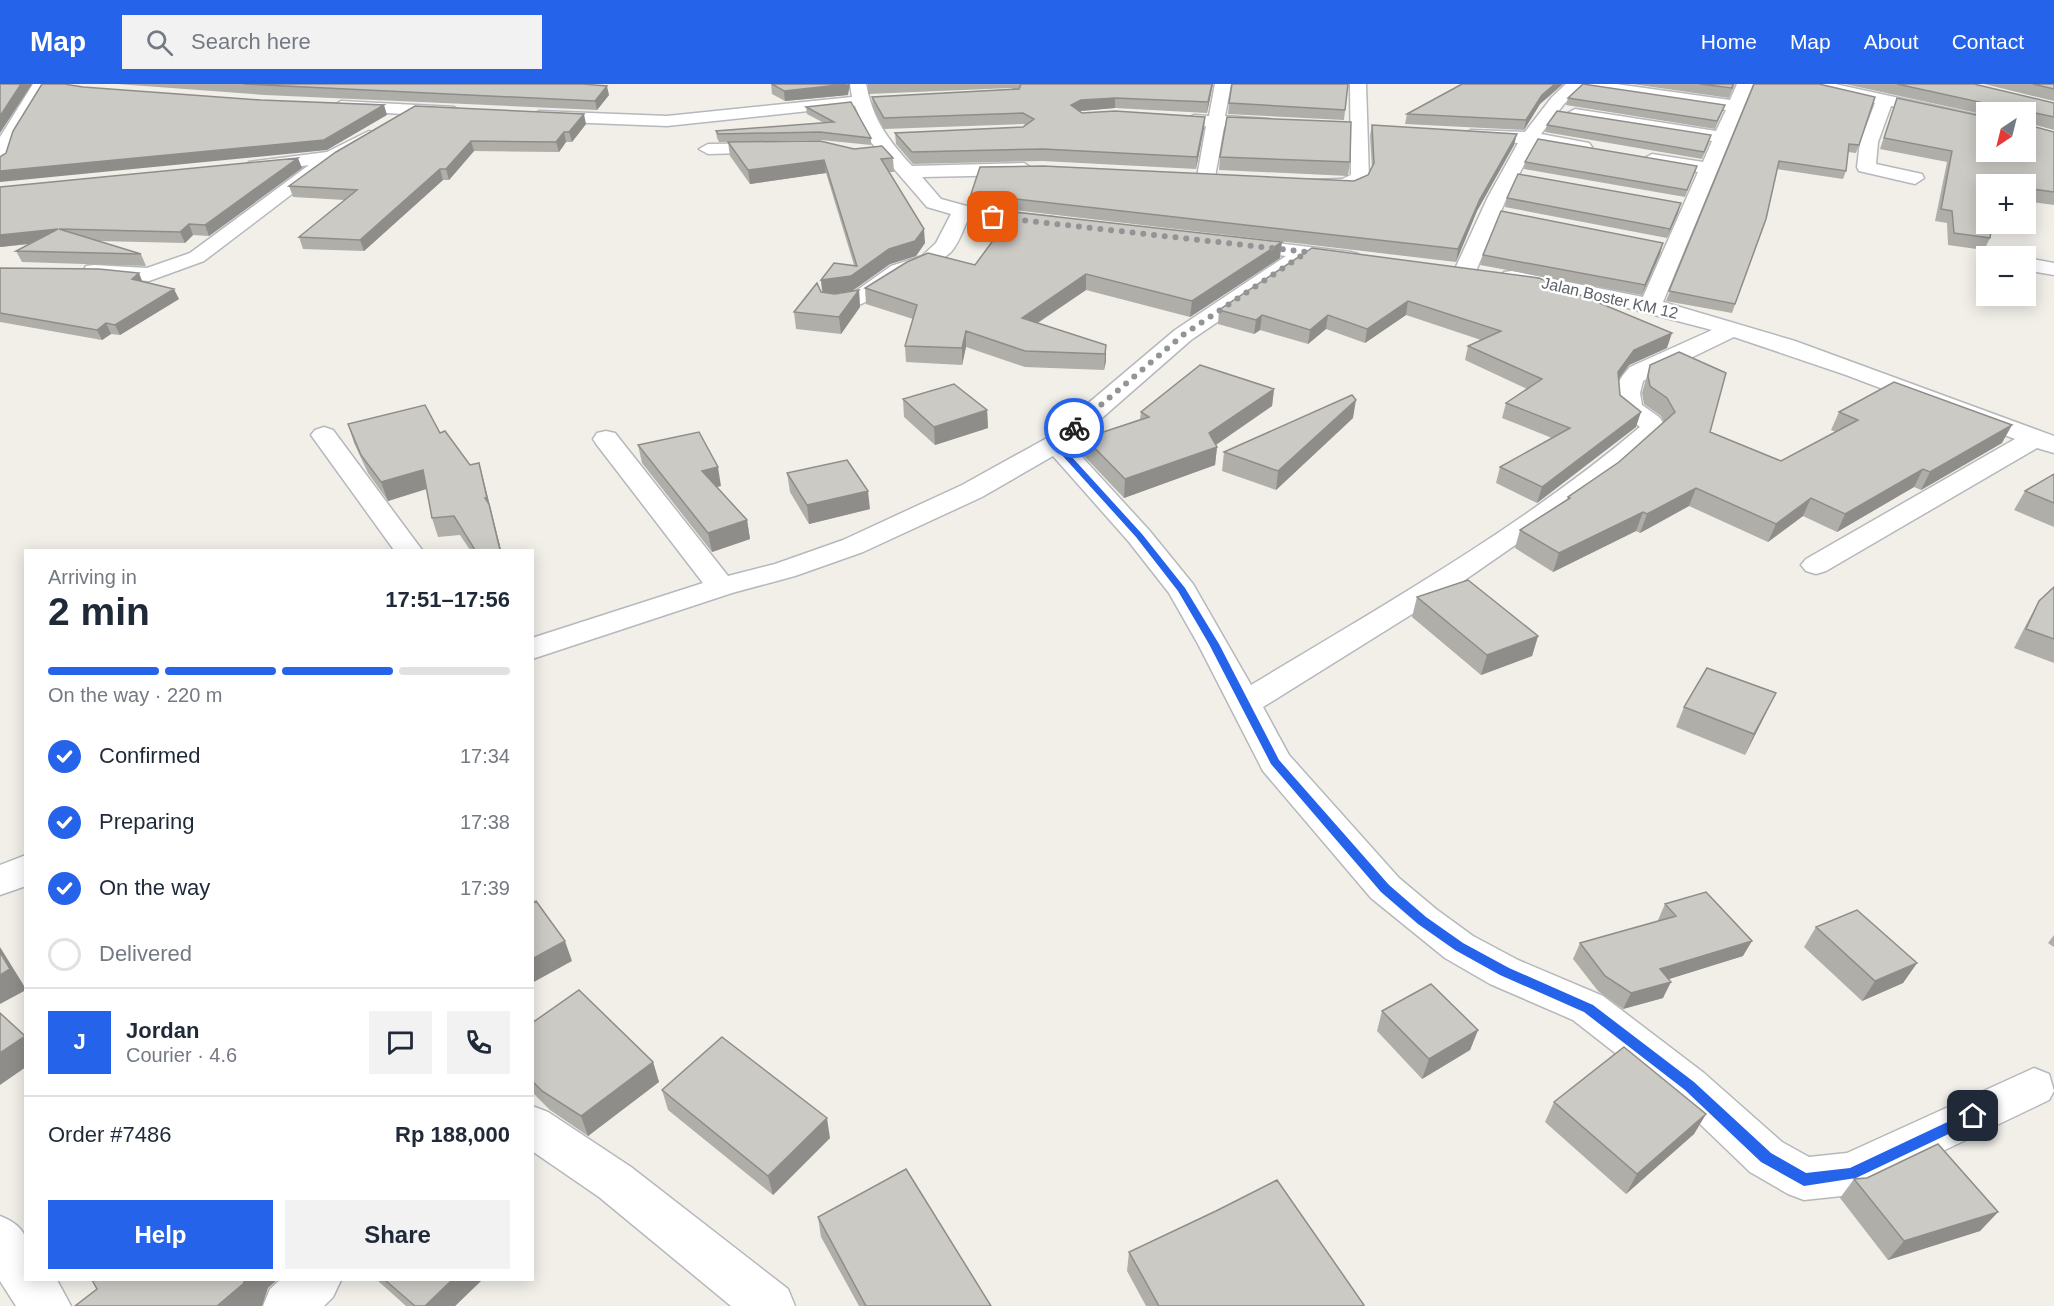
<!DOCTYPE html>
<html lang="en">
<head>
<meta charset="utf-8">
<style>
	:root { --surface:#fff; --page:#f2f2f3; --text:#1f2937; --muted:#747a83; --line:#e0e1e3; --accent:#2563eb }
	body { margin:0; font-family:Arial,sans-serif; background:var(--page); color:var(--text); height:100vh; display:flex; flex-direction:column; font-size:22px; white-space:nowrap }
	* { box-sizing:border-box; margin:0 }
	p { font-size:20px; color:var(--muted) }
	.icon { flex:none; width:33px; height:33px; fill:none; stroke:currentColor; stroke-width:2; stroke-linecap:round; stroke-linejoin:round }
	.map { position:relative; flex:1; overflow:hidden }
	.panel { position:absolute; left:24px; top:465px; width:510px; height:732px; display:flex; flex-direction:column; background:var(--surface); border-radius:0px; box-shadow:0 3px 15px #0003 }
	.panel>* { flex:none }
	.needle { width:39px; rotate:215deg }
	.buttons { position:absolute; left:1976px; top:18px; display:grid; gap:12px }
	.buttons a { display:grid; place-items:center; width:60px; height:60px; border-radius:0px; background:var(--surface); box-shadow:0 3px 15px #0003; font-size:30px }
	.pin { position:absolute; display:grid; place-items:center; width:51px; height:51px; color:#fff; margin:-26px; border-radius:12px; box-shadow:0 3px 9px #0006 }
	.courier { position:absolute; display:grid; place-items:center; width:60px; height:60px; margin:-30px; border:4px solid #2563eb; border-radius:50%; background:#fff; color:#222; box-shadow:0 2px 8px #0007 }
	.summary em { font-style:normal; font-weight:700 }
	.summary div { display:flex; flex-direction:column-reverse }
	.summary { display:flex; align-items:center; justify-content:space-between; height:102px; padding:0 24px }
	h1 { font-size:39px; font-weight:700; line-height:45px }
	.bar { display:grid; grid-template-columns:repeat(4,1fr); gap:9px 6px; align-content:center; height:72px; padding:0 24px }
	.bar i { height:8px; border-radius:4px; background:var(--line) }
	.bar .selected { background:var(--accent) }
	.bar p { grid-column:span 4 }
	.line { display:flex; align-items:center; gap:15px; padding:0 24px; border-top:2px solid var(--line) }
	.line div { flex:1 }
	.round { display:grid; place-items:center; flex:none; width:63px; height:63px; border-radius:0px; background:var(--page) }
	ol { padding:0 24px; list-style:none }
	li { display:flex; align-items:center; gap:18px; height:66px }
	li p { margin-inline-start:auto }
	li .icon { padding:6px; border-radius:50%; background:var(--accent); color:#fff; stroke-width:4 }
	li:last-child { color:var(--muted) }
	li i { width:33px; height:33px; border:3px solid var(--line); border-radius:50% }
	.cta { display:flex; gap:12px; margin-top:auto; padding:12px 24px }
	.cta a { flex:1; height:69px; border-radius:0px; background:var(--accent); color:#fff; font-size:24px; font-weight:700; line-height:69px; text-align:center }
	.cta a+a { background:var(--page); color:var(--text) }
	header { display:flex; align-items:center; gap:36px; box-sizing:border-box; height:84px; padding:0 30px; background:var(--accent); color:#fff }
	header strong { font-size:28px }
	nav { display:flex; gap:33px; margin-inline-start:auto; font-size:21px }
	.search { width:420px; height:54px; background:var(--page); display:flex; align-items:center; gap:15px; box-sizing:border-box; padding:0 21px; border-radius:0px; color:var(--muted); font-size:22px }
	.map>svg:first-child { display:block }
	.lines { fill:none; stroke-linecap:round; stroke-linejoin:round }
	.street-casing { stroke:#b5b8bc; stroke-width:3 }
	.street { fill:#fff; fill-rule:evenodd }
	.wall { fill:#afaea9 }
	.shaded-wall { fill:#8f8d8a }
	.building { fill:#cccac5; stroke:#8f8d8a; stroke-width:1.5 }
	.route { fill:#2563eb }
	.done { stroke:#929495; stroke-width:6; stroke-dasharray:0 10.8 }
	.labels { text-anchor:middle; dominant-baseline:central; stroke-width:5; stroke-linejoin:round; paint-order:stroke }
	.far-street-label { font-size:16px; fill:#5f6368; stroke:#fff }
</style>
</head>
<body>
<header>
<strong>Map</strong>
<div class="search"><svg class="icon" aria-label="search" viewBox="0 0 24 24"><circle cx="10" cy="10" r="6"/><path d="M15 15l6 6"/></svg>Search here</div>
<nav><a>Home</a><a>Map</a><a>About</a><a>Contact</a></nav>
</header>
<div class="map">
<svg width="2054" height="1222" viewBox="0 0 2054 1222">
	<rect width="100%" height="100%" fill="#f1efe8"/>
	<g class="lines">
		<defs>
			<path id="street" d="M33 0H49L16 56 9 79 0 85V53Z
				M850 0H866C873 36 888 56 912 82L1024 79 1033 85 1024 91 922 93 941 115 974 124 1053 133 1060 135 1063 139 1060 143 1053 145 968 135C963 146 959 159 951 168 937 181 923 183 907 192 877 207 862 232 823 223L820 218 823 213 853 209 891 182 922 172 936 159 951 130 927 123 870 57 855 22 667 42 539 37 530 32 539 27 667 32 852 13Z
				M1215 0H1231L1225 32 1269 35 1278 40 1269 45 1224 43 1215 93 1206 99 1197 93 1206 42 1188 40 1185 36 1194 31 1209 32Z
				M1350 0H1366L1369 94C1357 110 1329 108 1311 104L1309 100 1311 96 1342 95 1351 91Z
				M1566 0H1616L1730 16 1737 0H1753L1663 218 1795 257 2054 352V369L2037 364 1826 487 1816 490 1806 487 1801 481 1806 475 2015 355 1846 291 1734 253 1643 297 1640 309 1642 321 1659 333 1667 344 1612 394 1449 507 1263 623 1289 671 1399 794 1436 825 1473 852 1518 876 1603 912 1704 989 1782 1058 1809 1073 1847 1069 2034 984 2049 990 2054 1007 2049 1016 1851 1111 1804 1116 1788 1110 1750 1088 1674 1015 1573 936 1490 900 1445 874 1371 814 1263 687 1198 560 1169 509 1129 458 1053 372 982 413 863 468 795 492 732 509 532 575V554L703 499 597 361 593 355 597 349 606 347 615 349 728 492 775 480 843 456 962 401 1047 354 1175 246 1286 172 1228 164 1225 160 1228 156 1235 154 1351 168 1358 170 1361 174 1358 178 1351 180 1310 175 1191 256 1071 361 1149 446 1193 500 1251 601C1384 521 1522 443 1640 343L1617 324 1615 304 1623 291 1630 283 1712 246 1582 212 1504 198 1501 193 1504 188 1512 187 1643 213 1698 88 1652 80 1643 75 1652 70 1703 78 1712 57 1575 35 1566 30 1575 25 1716 47 1726 26 1581 4 1564 20 1541 50 1589 59 1592 63 1589 67 1583 68 1535 60 1507 113 1476 187 1473 192H1457L1454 187 1488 113 1518 59 1471 56 1462 51 1471 46 1525 48 1552 13Z
				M1805 0H1835L1986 33V43L1891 22 1878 58 1876 80 1922 90 1924 94 1915 100 1859 87 1857 83 1860 58 1875 19 1807 3Z
				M341 17 454 23 462 28 454 33 335 26 333 22Z
				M369 47 378 52 375 56 334 78 204 177 149 197 94 193 86 192 83 187 86 182 94 181 147 184 190 169 309 81 256 88 249 86 247 82 249 78 327 68Z
				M773 59 779 60 782 64 779 68 708 70 699 65 708 60Z
				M2026 174 2054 179V191L2025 186Z
				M324 343 333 346 422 466H394L311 351 315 346Z
				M26 771V802L0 811V781Z
				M532 1022 548 1028 631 1083 788 1205 795 1222H731L599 1113 532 1067Z
				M0 1132C35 1146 26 1163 26 1196H57L71 1222H16L0 1197Z
				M280 1196H341L333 1213 324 1222H263L270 1205Z"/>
		</defs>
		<use href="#street" class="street-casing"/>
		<use href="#street" class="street"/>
	</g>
	<path class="wall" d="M117 0H582L609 11 597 26 265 11Z
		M771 0 848 11 785 17 772 10Z
		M868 0H1213L1207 29 1115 24 1080 27 1082 29 1204 44 1196 85 1043 77 913 80 896 60 895 49 1023 43 1026 41 1023 40 884 45 873 24 872 13 1013 5 1011 4 868 10Z
		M1348 0 1344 36 1228 30 1229 19Z
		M1462 0H1563L1540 20 1524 46 1405 40 1407 30Z
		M1632 0H1735L1729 14Z
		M1754 0 1859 61 1856 69 1848 68 1846 87 1843 95 1777 85 1766 135 1732 229 1666 217Z
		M1845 0H1974L2054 19V46L2028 39V41L2054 48V121L2025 117V100H1986L1990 154 1984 166 1948 161 1947 139 1935 137 1947 78 1880 65 1897 14 1986 68 2025 28H1986V31Z
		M1984 0H2054V17Z
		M1568 14 1725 21 1715 45 1566 21Z
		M415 22 586 40 572 58H566L559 68 474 67 449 96H443L364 167 303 165 299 153 345 116 293 113 289 102Z
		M806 23 871 54V61L821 56 719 58 717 54 716 47 824 39 807 30Z
		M1372 41 1514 61 1477 127 1456 178 972 121 971 110 1354 97 1368 91 1372 84 1370 52Z
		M1547 41 1709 59 1702 75 1545 48Z
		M728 58 893 74 894 88H889L925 159 916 172 890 180 852 207 831 210H835L859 206 860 223 841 250 796 245 794 228 821 208 822 209 821 196 854 181 826 89 750 100 730 72Z
		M1220 73 1350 78 1348 92 1219 86Z
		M1525 78 1697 82 1685 113 1524 85Z
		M302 84 209 152 193 151 185 159 98 157 141 170 146 182 22 178 16 167 30 160 0 163V103Z
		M1507 114 1678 129 1667 154 1505 123Z
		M1663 159 1660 170 1642 211 1480 181 1483 171Z
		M1312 164 1667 264 1629 281 1618 295 1620 311 1636 343 1537 419 1496 399 1500 383 1552 354 1502 334 1506 319 1527 305 1465 276 1468 262 1481 256 1406 231 1365 259 1326 245 1308 260 1260 246 1254 250 1218 240 1219 226Z
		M1280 174 1190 233 1086 206 1038 239 1106 261V277L1104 286 1025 283 966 263 962 281 906 278 905 262 913 235 866 220 865 204 975 181Z
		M0 184 143 198 179 215 120 251 111 250 102 256 0 238Z
		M1650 281 1710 348 1781 377 1836 348 1831 346 1839 328 2002 359 1921 406 1914 403 1837 448 1803 432 1768 458 1689 422 1640 449 1636 447 1553 488 1515 464 1520 446 1567 416 1568 413 1619 378 1664 338 1661 332 1644 320 1642 309Z
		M1274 305 1272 322 1216 361 1217 363 1215 381 1124 414 1084 372 1085 354 1140 335 1141 328Z
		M903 315 987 326 988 344 935 361 904 333Z
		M1353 334 1276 406 1222 387 1224 368Z
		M348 340 440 349 470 381 479 379 484 398 501 466H470L460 451 438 453 432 434 427 405 388 417 368 389 354 359Z
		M638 361 721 402 717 403 747 436 750 455 712 468 642 379Z
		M787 389 870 425 809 440 790 408Z
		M2054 390V443L2014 426 2025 407Z
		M2054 503V579L2014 564 2028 537 2039 517Z
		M1417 513 1538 552 1532 572 1481 591 1412 533Z
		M1776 609 1745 671 1676 643 1684 623Z
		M1665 820 1743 872 1669 895 1663 914 1623 925 1598 907 1573 875 1580 859 1659 837 1658 836Z
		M1816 843 1917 879 1903 899 1862 917 1804 863Z
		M2054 851V863L2048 859Z
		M1382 927 1478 946 1470 966 1422 995 1377 947Z
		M532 939 653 978 659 998 588 1052 550 1026 532 1008Z
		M662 1006 830 1054 773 1111 668 1026Z
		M1554 1018 1706 1030 1694 1050 1626 1110 1545 1038Z
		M1854 1095 1998 1128 1980 1147 1888 1176 1840 1114Z
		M1216 1127 1364 1221V1222H1146L1127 1187 1129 1168Z
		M818 1133 991 1222H859L821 1153Z
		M377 1196H482L455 1222H406Z"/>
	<path class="shaded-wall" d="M21 0H32L0 49V32Z
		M850 0 848 11 785 17 784 7Z
		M1212 0H1213L1207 29 1208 18Z
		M1555 0H1563L1540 20 1524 46 1526 36 1542 11Z
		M607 2 609 11 597 26 595 17Z
		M1115 14V24L1081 27 1071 32V21L1081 16Z
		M384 21 387 31 327 66 0 98V87Z
		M584 30 586 40 572 58 569 48Z
		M1205 33 1204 44 1196 85 1197 73Z
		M564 48 566 58 559 68 556 58Z
		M1517 50 1514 61 1477 127 1456 178 1458 165 1480 115Z
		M471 57 474 67 449 96 446 85Z
		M298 74 302 84 209 152 205 141Z
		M824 76 826 89 750 100 748 86Z
		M440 85 443 96 364 167 360 156Z
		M1681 119 1678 129 1667 154 1670 145Z
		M189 140 193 151 185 159 180 148Z
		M58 145 63 156 0 163V151Z
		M924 145 925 159 916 172 890 180 852 207 823 211 821 196 851 192 889 165Z
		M1282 158 1280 174 1190 233 1192 217Z
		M1663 159 1660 170 1642 211 1645 201Z
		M139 189 143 199 132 195Z
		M1086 190V206L1022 249V234Z
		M174 205 179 215 120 251 115 241Z
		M859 206 860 223 841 250 839 233Z
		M1408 217 1406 231 1365 259 1367 245Z
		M1262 231 1260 246 1254 250 1256 236Z
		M1328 231 1326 245 1308 260 1310 246Z
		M106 239 111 250 102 256 97 246Z
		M966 247V263L962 281V264Z
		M1672 249 1667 264 1629 281 1613 303 1618 288 1634 266Z
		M1106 261V277L1104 286 1105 270Z
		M1274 305 1272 322 1208 366 1217 363 1215 381 1124 414 1125 395 1209 349Z
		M1356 316 1353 334 1276 406 1278 387Z
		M987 326 988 344 935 361 934 343Z
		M1641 328 1636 343 1537 419 1542 403Z
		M2012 341 2002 359 1921 406 1930 388Z
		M479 379 484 398 501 466H500L485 414Z
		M718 383 721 402 706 405 702 387Z
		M1923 385 1914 403 1837 448 1845 430Z
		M423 386 429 404 388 417 381 398Z
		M1696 404 1689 422 1640 449 1647 430Z
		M868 407 870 425 809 440 807 421Z
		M1811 414 1803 432 1768 458 1776 440Z
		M1643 428 1636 447 1553 488 1559 469Z
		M747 436 750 455 712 468 708 449Z
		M1538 552 1532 572 1481 591 1487 571Z
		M1776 609 1745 671 1754 650Z
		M565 857 572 877 532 899V875Z
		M1752 857 1743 872 1653 900 1660 885Z
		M0 863 26 905V906L0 920Z
		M1917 879 1903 899 1862 917 1875 897Z
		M1671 898 1663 914 1623 925 1631 909Z
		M1478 946 1470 966 1422 995 1429 975Z
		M25 952 26 983 0 1001V969Z
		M653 978 659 998 588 1052 581 1032Z
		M1706 1030 1694 1050 1626 1110 1637 1090Z
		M827 1034 830 1054 773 1111 768 1092Z
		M1998 1128 1980 1147 1888 1176 1904 1157Z
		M245 1196H277L268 1204 262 1222H217Z
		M452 1196H482L455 1222H425Z"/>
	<path class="building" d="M0 0H21L0 32Z
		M42 0H64L83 3 261 16 384 21 324 56 0 87V73L6 69 13 47Z
		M244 0H582L607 2 595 17Z
		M772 0H847L784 7Z
		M1021 0H1212L1208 18 1115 14 1081 16 1071 21 1082 29 1115 27 1205 33 1197 73 1043 65 912 68 895 49 1023 43 1034 35 1023 29 884 34 872 13 1019 5Z
		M1232 0H1348L1345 26 1229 19Z
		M1462 0H1555L1542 11 1526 36 1407 30Z
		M1583 0 1725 21 1717 37 1568 14Z
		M1700 0H1733L1732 4Z
		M1754 0H1819L1875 13 1859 61 1849 60 1846 87 1779 77 1766 135 1735 220 1669 207Z
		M1897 0H1974L2054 19V33L2031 28 2028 30V41L2054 48V108L2025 104V100H1986V140H1992L1990 154 1954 149 1952 127 1941 125 1952 67 1884 54 1897 14 1986 33V68H2025V28H1993V21Z
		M2033 0H2054V5Z
		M851 18 871 54 820 48 718 50 716 47 834 38 806 23Z
		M415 22 584 30 569 48H564L556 58 471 57 446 85H440L360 156 299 153 357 106 289 102 336 68Z
		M1557 27 1711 51 1704 68 1547 41Z
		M1227 33 1351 38 1350 78 1220 73Z
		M1372 41 1517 50 1480 115 1458 165 971 110 980 83 1043 82 1354 97 1368 91 1374 79Z
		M1538 55 1697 82 1687 106 1525 78Z
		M820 57 854 65 882 62 893 74 881 75 924 145 915 157 889 165 851 192 821 196 834 179 857 182 824 76 748 86 728 58Z
		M298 74 205 141 189 140 180 148 59 145 141 170 16 167 58 145 0 151V103Z
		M1518 90 1681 119 1670 145 1507 114Z
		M1501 127 1663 159 1645 201 1483 171Z
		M1014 128 1282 158 1192 217 1086 190 1022 234 1106 261 1105 270 1025 267 966 247 962 264 905 262 917 221 865 204 907 178 928 169 975 181Z
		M1312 164 1539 194 1672 249 1634 266 1618 288 1620 311 1641 328 1542 403 1500 383 1570 344 1506 319 1542 295 1468 262 1501 247 1408 217 1367 245 1328 231 1310 246 1262 231 1256 236 1219 226Z
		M0 184 99 185 139 189 132 195 174 205 115 241 106 239 97 246 0 229Z
		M817 199 821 208 835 210 859 206 839 233 794 228Z
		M1679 268 1726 289 1710 348 1781 377 1858 336 1839 328 1894 298 2012 341 1930 388 1923 385 1845 430 1811 414 1776 440 1696 404 1647 430 1643 428 1559 469 1520 446 1570 414 1568 413 1619 378 1675 328 1667 314 1650 302 1648 292 1650 281Z
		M1200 281 1274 305 1209 349 1217 363 1125 395 1085 354 1149 333 1141 328Z
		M954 300 987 326 934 343 903 315Z
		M1352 311 1356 316 1278 387 1224 368Z
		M425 321 440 349 445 347 470 381 479 379 487 414H485L489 420 500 466H475L454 432 432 434 423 386 381 398 361 371 348 340Z
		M699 348 718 383 702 387 747 436 708 449 638 361Z
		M847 376 868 407 807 421 787 389Z
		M2054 390V419L2025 407Z
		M1468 496 1538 552 1487 571 1417 513Z
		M2054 503V555L2026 545 2039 517Z
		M1707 584 1776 609 1754 650 1684 623Z
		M1706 808 1752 857 1660 885 1671 898 1631 909 1605 892 1580 859 1676 832 1665 820Z
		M536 817 565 857 532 875V820Z
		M1857 826 1917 879 1875 897 1816 843Z
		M0 868 10 885 0 891Z
		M1431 900 1478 946 1429 975 1382 927Z
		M579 906 653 978 581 1032 542 1007 532 997V939Z
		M0 929 25 952 0 969Z
		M722 953 827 1034 768 1092 662 1006Z
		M1624 963 1706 1030 1637 1090 1554 1018Z
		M1938 1060 1998 1128 1904 1157 1854 1095 1867 1094Z
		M906 1085 991 1222H866L818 1133Z
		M1277 1096 1364 1221 1361 1222H1159L1129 1168 1216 1127Z
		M92 1196H245L243 1200 217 1222H75L97 1205Z
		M385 1196H452L425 1222H415Z"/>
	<path class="route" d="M1072 342 1078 344 1060 360 1142 450 1185 504 1219 560 1279 676 1389 801 1426 833 1463 859 1509 884 1593 921 1694 998 1771 1069 1806 1089 1850 1084 1973 1026 1980 1032 1978 1036 1856 1094 1804 1102 1761 1078 1685 1006 1584 928 1500 891 1455 866 1418 840 1381 808 1271 680 1209 560 1178 507 1136 453 1052 360Z"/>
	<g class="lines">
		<path class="done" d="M993 133 1307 168 1183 251 1074 344"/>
	</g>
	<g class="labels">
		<g class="far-street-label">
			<text transform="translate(1610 214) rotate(13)">Jalan Boster KM 12</text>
		</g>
	</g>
</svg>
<div class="buttons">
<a><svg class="needle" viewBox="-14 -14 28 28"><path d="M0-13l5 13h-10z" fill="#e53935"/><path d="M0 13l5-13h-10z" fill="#747a83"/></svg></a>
<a>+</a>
<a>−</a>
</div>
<div class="pin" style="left:993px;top:133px;background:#ea580c"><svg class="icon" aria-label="bag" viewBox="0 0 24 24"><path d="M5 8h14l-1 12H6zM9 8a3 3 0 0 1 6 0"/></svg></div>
<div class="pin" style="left:1973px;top:1032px;background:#1f2937"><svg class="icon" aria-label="home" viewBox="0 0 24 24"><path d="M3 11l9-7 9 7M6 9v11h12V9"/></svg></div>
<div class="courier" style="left:1074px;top:344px"><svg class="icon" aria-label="bike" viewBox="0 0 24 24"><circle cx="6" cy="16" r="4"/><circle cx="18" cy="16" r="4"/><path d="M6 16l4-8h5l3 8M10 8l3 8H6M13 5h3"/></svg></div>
<section class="panel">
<div class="summary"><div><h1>2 min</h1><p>Arriving in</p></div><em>17:51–17:56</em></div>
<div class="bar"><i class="selected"></i><i class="selected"></i><i class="selected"></i><i></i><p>On the way · 220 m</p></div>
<ol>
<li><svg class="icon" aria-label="check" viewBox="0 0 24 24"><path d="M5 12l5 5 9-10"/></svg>Confirmed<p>17:34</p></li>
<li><svg class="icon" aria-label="check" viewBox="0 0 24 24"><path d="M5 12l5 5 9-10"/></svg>Preparing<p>17:38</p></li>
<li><svg class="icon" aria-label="check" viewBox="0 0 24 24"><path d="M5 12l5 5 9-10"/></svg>On the way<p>17:39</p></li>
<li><i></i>Delivered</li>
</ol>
<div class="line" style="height:108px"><b class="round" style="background:var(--accent);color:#fff">J</b><div><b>Jordan</b><p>Courier · 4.6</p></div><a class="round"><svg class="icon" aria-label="chat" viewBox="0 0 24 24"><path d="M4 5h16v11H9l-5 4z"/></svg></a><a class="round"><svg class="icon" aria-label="phone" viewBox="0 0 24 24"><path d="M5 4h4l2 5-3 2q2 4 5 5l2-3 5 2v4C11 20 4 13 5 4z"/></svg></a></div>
<div class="line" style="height:78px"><div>Order #7486</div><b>Rp 188,000</b></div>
<div class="cta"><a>Help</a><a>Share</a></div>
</section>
</div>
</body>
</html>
